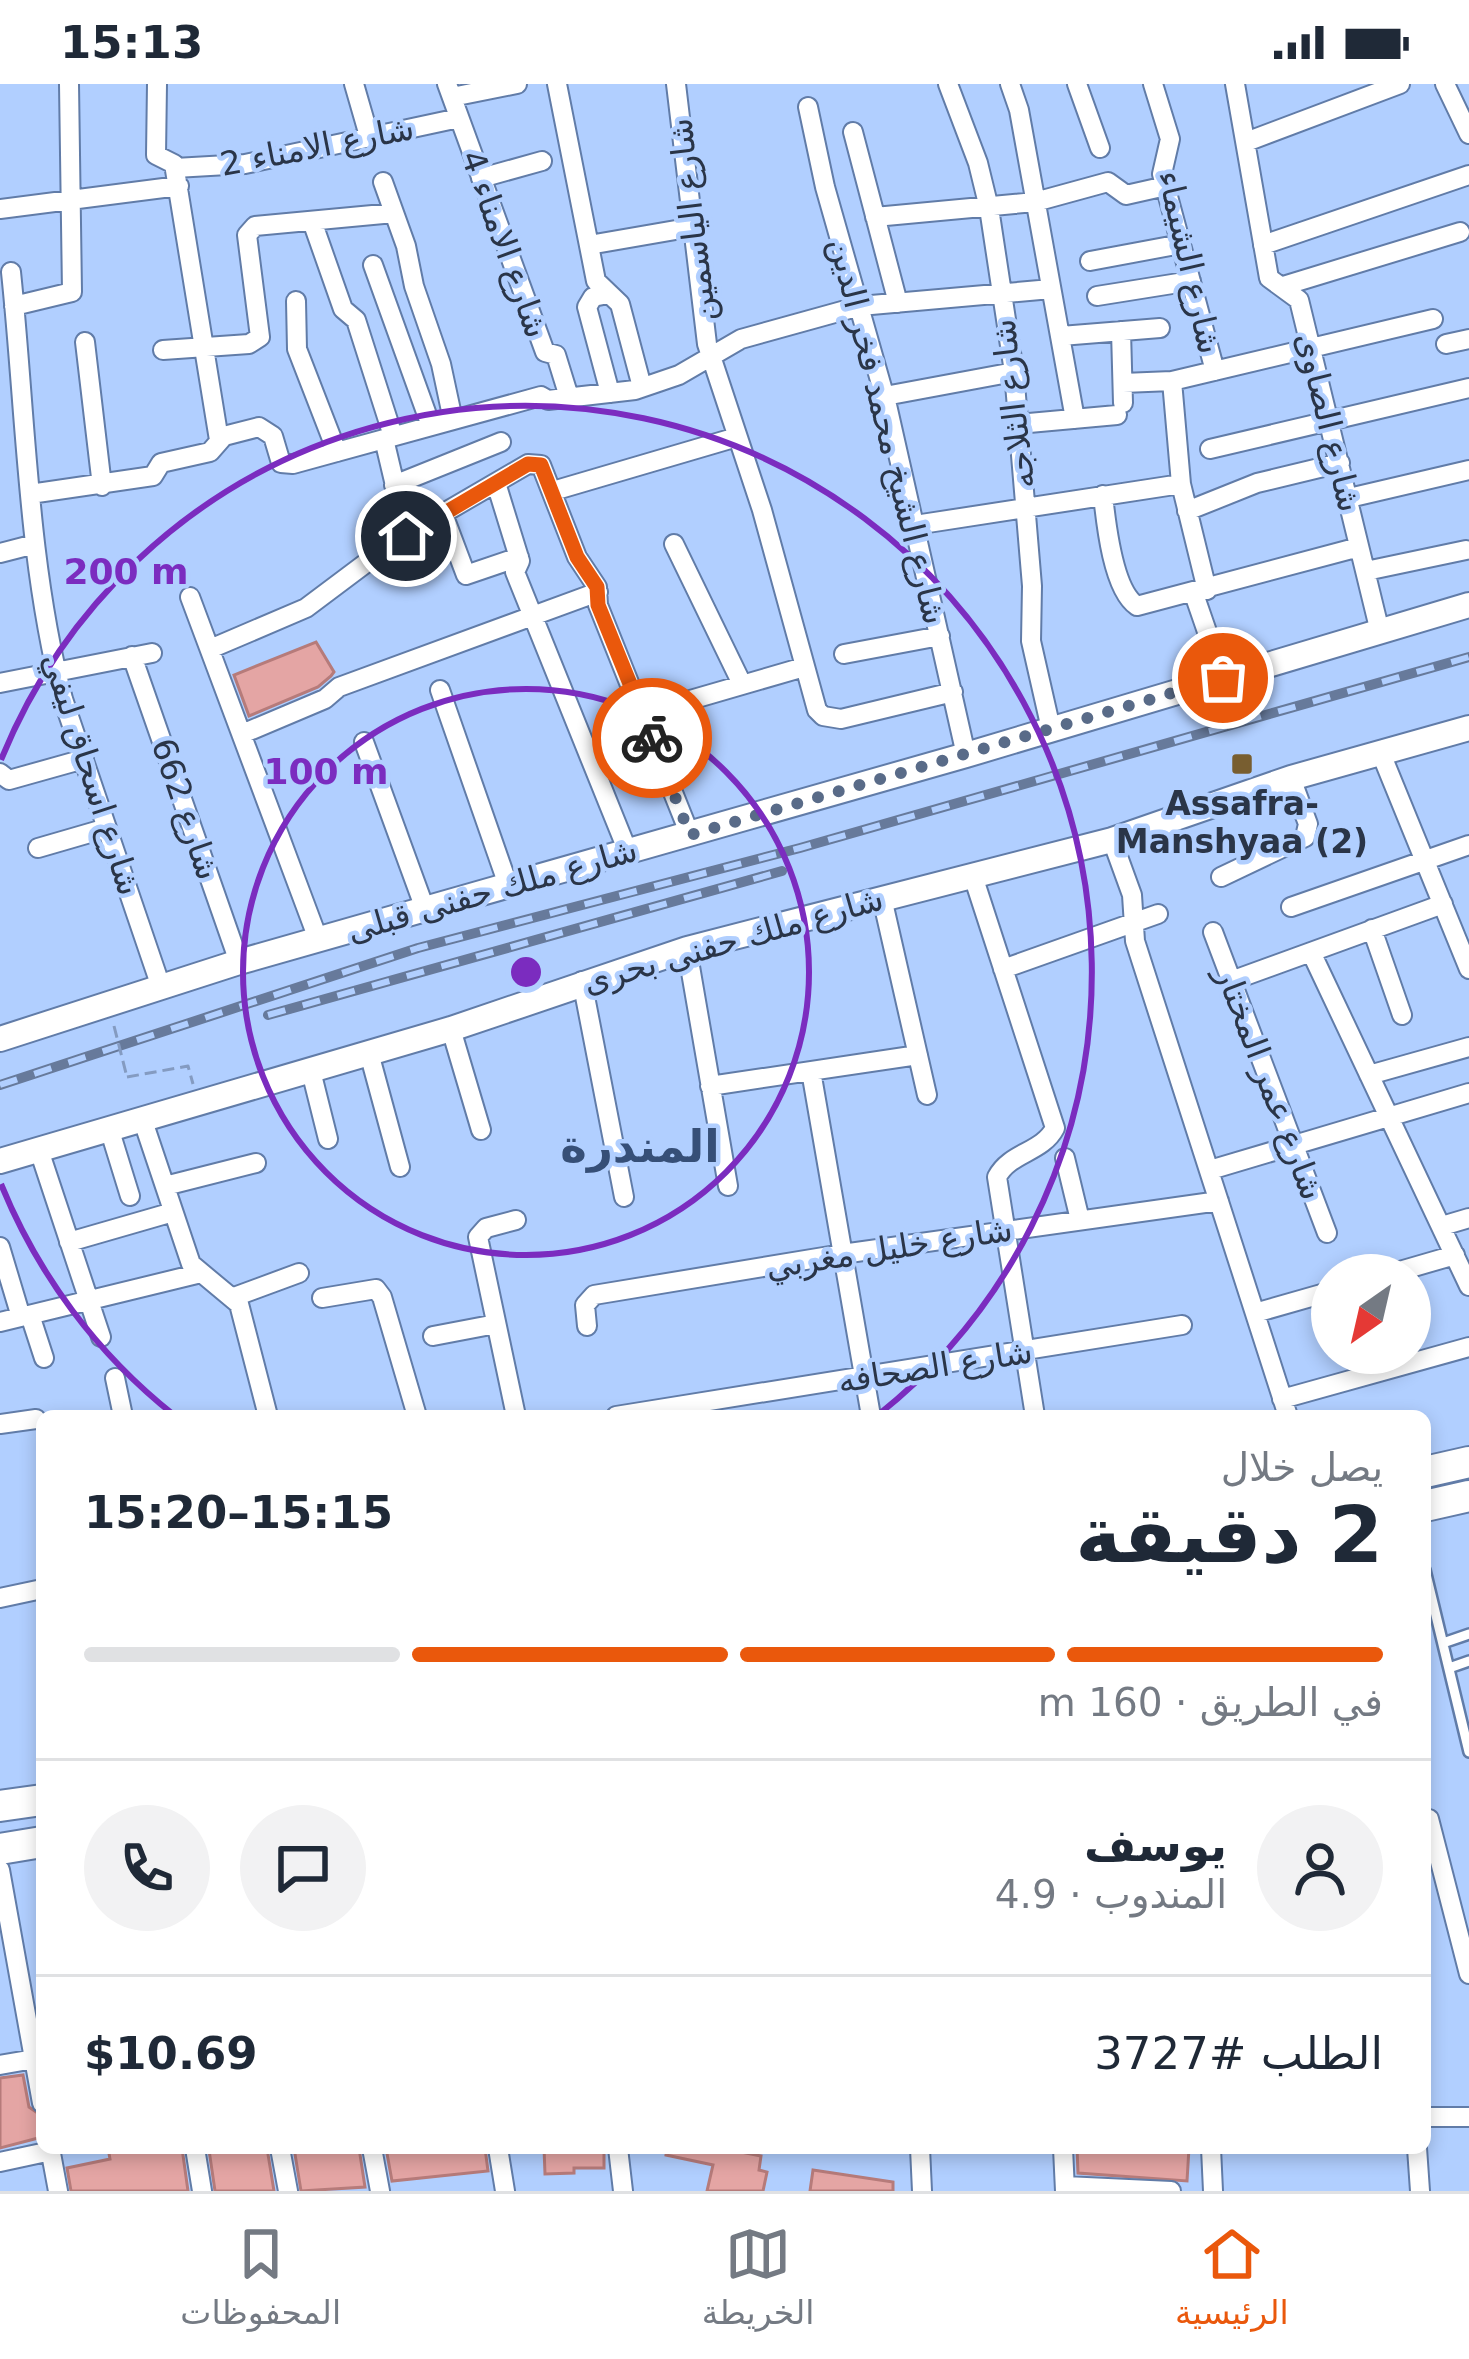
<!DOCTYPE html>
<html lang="ar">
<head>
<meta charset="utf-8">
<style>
	:root { --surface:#fff; --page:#f2f2f3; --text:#1f2937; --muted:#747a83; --line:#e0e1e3; --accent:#ea580c }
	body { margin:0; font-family:"DejaVu Sans","Noto Naskh Arabic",sans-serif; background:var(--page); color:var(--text); direction:rtl; height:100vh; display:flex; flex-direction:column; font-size:45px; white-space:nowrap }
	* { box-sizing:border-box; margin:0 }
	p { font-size:39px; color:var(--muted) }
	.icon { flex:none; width:66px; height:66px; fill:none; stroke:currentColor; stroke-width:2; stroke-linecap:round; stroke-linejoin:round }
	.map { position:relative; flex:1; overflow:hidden; direction:ltr }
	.side { position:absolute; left:36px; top:1326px; width:1395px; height:744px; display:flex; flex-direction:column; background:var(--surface); border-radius:18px; box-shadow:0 6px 18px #0003; direction:rtl }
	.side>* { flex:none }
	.needle { width:78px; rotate:214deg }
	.buttons { position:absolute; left:1311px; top:1170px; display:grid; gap:24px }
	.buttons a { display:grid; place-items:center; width:120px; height:120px; border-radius:50%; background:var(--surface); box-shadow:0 6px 18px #0003; font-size:60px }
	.pin { position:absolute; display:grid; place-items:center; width:102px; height:102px; color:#fff; margin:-51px; border:6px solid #fff; border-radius:50%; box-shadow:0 3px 12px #0007 }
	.courier { position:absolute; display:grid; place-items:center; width:120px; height:120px; margin:-60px; border:9px solid #ea580c; border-radius:50%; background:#fff; color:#222; box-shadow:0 3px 15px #0007 }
	.summary em { font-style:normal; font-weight:800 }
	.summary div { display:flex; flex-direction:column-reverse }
	.summary { display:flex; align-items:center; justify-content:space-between; height:204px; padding:0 48px }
	h1 { font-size:78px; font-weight:800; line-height:90px }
	.bar { display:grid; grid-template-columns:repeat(4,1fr); gap:18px 12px; align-content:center; height:144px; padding:0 48px }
	.bar i { height:15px; border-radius:9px; background:var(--line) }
	.bar .current { background:var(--accent) }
	.bar p { grid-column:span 4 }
	.line { display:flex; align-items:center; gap:30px; padding:0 48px; border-top:3px solid var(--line) }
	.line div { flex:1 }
	.round { display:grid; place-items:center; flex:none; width:126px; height:126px; border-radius:63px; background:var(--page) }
	.status { display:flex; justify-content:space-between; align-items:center; height:84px; padding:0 60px; background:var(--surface); direction:ltr }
	.status svg { height:33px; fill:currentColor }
	.dock { display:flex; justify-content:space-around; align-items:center; height:168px; border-top:3px solid var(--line); background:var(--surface); font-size:33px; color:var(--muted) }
	.dock a { display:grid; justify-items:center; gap:6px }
	.dock .current { color:var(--accent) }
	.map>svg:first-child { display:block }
	.building { fill:#e4a5a4; stroke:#b67b7a; stroke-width:3 }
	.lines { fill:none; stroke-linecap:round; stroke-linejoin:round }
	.service-casing { stroke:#617ca8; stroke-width:14 }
	.minor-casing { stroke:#617ca8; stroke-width:22 }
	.tertiary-casing { stroke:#617ca8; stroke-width:28 }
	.primary-casing { stroke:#617ca8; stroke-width:34 }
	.path { stroke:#849bc1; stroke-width:3; stroke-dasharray:12 6; stroke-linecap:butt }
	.service { stroke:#fff; stroke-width:9 }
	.minor { stroke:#fff; stroke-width:18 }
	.tertiary { stroke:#fff; stroke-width:24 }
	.primary { stroke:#fff; stroke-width:30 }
	.rail-casing { stroke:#677a9b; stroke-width:10 }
	.rail { stroke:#b1cfff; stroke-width:6; stroke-dasharray:18; stroke-linecap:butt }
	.path-bridge { stroke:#849bc1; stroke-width:3; stroke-dasharray:12 6; stroke-linecap:butt }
	.done { stroke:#596b88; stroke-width:12; stroke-dasharray:0 21.6 }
	.route { stroke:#ea580c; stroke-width:15 }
	.ring { fill:none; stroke:#7b2cbf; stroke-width:6 }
	.poi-dot { fill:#785e30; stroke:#b1cfff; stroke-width:4.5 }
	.labels { text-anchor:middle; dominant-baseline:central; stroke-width:9; stroke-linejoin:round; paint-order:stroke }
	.street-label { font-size:33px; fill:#2a3548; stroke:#b1cfff }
	.poi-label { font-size:33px; font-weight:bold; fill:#2a3548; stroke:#b1cfff }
	.district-label { font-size:45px; font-weight:bold; fill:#364f77; stroke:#b1cfff }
	.centre { fill:#7b2cbf; stroke:#b1cfff; stroke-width:6 }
	.ring-label { font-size:36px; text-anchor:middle; font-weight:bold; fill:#7b2cbf; stroke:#b1cfff; stroke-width:9; stroke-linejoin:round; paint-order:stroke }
</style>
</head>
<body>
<div class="status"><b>15:13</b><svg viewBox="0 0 49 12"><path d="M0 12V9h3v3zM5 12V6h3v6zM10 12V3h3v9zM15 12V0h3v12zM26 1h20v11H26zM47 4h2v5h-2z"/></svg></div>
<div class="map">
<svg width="1469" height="2107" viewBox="0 0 1469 2107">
	<rect width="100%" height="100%" fill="#b1cfff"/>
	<path class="building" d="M316 558 334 588 331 592 318 603 249 632 234 591Z
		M23 1991 29 2023 42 2032V2053L0 2064V1994Z
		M108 2064H182L188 2107H71L67 2084 110 2075Z
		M219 2064H267L274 2107H215L209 2066Z
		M294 2064H359L365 2103 301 2107Z
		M386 2064H485L488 2087 392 2097Z
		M544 2064H604V2084H574V2089L545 2090Z
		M667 2064H721L761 2072 759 2086 767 2088 763 2107H707L713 2081 666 2071Z
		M1077 2064H1189L1187 2097 1078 2089Z
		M813 2086 893 2098V2107H810Z"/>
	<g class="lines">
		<defs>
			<path id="service" d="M1425 1486 1469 1668
				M1443 1559 1469 1550
				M1449 1584 1469 1577"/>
			<path id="minor" d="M157 0 156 71 174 80 219 356
				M354 0 369 52
				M447 0 545 268 556 271 569 313
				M557 0 596 197 620 220 642 303
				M676 0 707 260 762 426 817 626 823 632 841 635 953 608
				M948 0 978 79 989 124 1014 288 1032 502 1031 557 1051 645
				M1010 0 1019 26 1075 335
				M1077 0 1100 64
				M1153 0 1170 55 1162 90 1215 287
				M1235 0 1269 194 1299 216 1380 548
				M1445 0 1469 50
				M452 13 517 0
				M808 23 825 103 887 321 966 671
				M853 48 898 219
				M1246 58 1400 0
				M175 84 245 80 459 34
				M481 94 542 77
				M383 98 406 162 414 202 441 280 453 336
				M0 125 179 102
				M875 133 1035 118 1108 98 1126 111 1166 102
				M312 137 343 225 356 236 393 352
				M589 161 693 143
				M1263 161 1469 91
				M1090 177 1181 160
				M373 181 431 342
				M11 188C26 331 27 476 63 615L161 903
				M1283 202 1460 148
				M608 210 593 213 587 223 610 309
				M1097 212 1191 197
				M296 217 297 265 337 368
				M14 222 72 208 69 0
				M1121 247 1123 319
				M1061 252 1160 244
				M85 258 102 402
				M1446 260 1469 255
				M163 266 249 260 260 253 247 151 255 142 394 129
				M1172 297 1181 400 1207 506
				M1123 299 1172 297 1433 235
				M885 312 1014 288
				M1018 340 1117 331
				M384 355 407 452
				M1210 365 1469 304
				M496 399 520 477 515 488 628 768
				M394 401 501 358
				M553 407 737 353
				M30 410 153 392 161 379 210 368 224 352 259 343 273 352 281 379 293 380 541 312 548 316 635 306 679 291 741 255 860 222 1051 205
				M1103 411C1106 440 1113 506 1137 522L1359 463
				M1349 414 1469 386
				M1187 427 1257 399 1340 379
				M443 430 466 491 519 473
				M915 441 1181 400
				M674 460 742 600
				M0 469 35 460
				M1366 487 1466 466
				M1194 510 1223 594
				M190 513 318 855
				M210 565 306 524 394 458 528 380 541 381 577 473 597 503 598 521 690 751
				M844 570 940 552
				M132 572 239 878
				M0 599 152 569
				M440 606 508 801
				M642 630 804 583
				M242 650 325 615 339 603 598 508
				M364 658 425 825
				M1380 667 1469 885
				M0 689 9 696 84 675
				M1112 756 1132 811 1135 857 1288 1332
				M38 764 107 744
				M973 792 1055 1044C1042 1069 1010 1068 997 1093L1035 1332
				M1221 793 1305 753 1308 740 1291 694
				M882 814 927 1011
				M1291 823 1469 761
				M1372 845 1402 931
				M1213 848 1327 1149
				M687 865 728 1102
				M1311 868 1469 1202
				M1003 885 1158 830
				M582 897 624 1113
				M1231 897 1443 820
				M451 945 481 1046
				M369 969 400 1083
				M311 987 328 1055
				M811 987 871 1332
				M1369 991 1469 963
				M710 1002 918 971
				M142 1034 191 1180 239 1220 268 1332
				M109 1044 130 1112
				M39 1066 101 1253
				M1065 1074 1080 1136
				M1210 1086 1469 1009
				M165 1102 256 1079
				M1442 1142 1469 1134
				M69 1158 173 1128
				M0 1163 21 1233
				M1386 1191 1455 1171
				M234 1213 299 1189
				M322 1214 376 1205 382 1213 417 1332
				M1255 1229 1332 1207
				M30 1231 44 1274
				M0 1238 201 1189
				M587 1242 585 1221 594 1211 842 1170 1219 1117
				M433 1252 496 1240
				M115 1294 123 1332
				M1282 1315 1469 1263
				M516 1332 478 1153 486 1144 516 1136
				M616 1332 1182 1241
				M0 1340 36 1335
				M0 1514 42 1505
				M1429 1735 1469 1890
				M0 1786 42 2019
				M0 1981 34 1975
				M1425 2033H1469
				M50 2064 58 2107
				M195 2064 202 2107
				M280 2064 288 2107
				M372 2064 380 2107
				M498 2064 505 2107
				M618 2064 623 2107
				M920 2064 922 2107
				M1063 2064 1065 2107
				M1211 2064 1213 2107
				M1417 2064 1420 2107
				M0 2078 51 2067
				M1065 2102 1171 2107"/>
			<path id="tertiary" d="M0 955 239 878 966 671 1469 521
				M0 1077 451 945 687 865 1112 756 1291 694 1469 644"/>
			<path id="primary" d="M1425 1388 1469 1378
				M1425 1422 1469 1412
				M0 1722 42 1716
				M0 1765 42 1758"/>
		</defs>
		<use href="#service" class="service-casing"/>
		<use href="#minor" class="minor-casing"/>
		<use href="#tertiary" class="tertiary-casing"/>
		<use href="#primary" class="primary-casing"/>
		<path class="path" d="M127 993 188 982 193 1000"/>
		<use href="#service" class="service"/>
		<use href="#minor" class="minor"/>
		<use href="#tertiary" class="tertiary"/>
		<use href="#primary" class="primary"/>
		<defs>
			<path id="rail" d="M268 931 782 787
				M0 1001 418 864 800 764 1469 573"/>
		</defs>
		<use href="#rail" class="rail-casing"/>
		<use href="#rail" class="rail"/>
		<path class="path-bridge" d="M114 942 127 993"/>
	</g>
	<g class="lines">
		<path class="done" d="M652 654 690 751 1223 594"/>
		<path class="route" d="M406 452 528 380 541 381 577 473 597 503 598 521 652 654"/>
	</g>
	<g class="ring">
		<circle cx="526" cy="888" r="283"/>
		<path d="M174 1331A566 566 0 0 1 1 1100M1 676A566 566 0 1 1 878 1331"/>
	</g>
	<rect class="poi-dot" x="1230" y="668" width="24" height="24" rx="6"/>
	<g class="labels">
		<g class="street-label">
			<text transform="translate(317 62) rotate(-11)">شارع الامناء 2</text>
			<text transform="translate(692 136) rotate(-97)">شارع الياسمين</text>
			<text transform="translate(505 160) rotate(70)">شارع الامناء 4</text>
			<text transform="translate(1190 178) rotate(77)">شارع الشيماء</text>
			<text transform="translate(1013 320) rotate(-97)">شارع الثلاجه</text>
			<text transform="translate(1329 338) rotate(76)">شارع الصاوى</text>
			<text transform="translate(888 347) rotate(76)">شارع الشيخ محمد فخر الدين</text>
			<text transform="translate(92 690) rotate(72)">شارع اسحاق ليفي</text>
			<text transform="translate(186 725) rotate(71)">شارع 662</text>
			<text transform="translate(492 806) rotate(-16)">شارع ملك حفنى قبلى</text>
			<text transform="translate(733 856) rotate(-16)">شارع ملك حفنى بحرى</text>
			<text transform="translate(1270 999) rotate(69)">شارع عمر المختار</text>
			<text transform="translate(889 1164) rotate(-9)">شارع خليل مغربي</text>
			<text transform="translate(935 1282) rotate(-9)">شارع الصحافه</text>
		</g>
		<g class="poi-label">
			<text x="1242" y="719">Assafra-<tspan x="1242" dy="38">Manshyaa (2)</tspan></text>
		</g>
		<g class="district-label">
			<text x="640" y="1062">المندرة</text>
		</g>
	</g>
	<circle cx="526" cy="888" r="18" class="centre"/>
	<g class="ring-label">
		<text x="126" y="500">200 m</text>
		<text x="326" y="700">100 m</text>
	</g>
</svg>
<div class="buttons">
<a><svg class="needle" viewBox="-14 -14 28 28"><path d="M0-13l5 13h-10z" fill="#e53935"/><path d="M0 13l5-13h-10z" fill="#747a83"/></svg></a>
</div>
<div class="pin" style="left:1223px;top:594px;background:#ea580c"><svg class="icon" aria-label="bag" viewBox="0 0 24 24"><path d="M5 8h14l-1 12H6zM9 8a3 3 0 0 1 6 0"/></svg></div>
<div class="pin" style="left:406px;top:452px;background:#1f2937"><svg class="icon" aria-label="home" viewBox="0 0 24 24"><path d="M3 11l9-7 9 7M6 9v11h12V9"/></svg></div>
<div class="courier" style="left:652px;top:654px"><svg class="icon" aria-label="bike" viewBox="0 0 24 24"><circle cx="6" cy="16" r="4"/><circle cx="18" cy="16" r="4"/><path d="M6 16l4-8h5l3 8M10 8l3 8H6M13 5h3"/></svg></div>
<section class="side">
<div class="summary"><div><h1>2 دقيقة</h1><p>يصل خلال</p></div><em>15:15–15:20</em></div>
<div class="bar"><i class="current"></i><i class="current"></i><i class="current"></i><i></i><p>في الطريق · 160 m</p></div>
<div class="line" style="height:216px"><a class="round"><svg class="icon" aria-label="person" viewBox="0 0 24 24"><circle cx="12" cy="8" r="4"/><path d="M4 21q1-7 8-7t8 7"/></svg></a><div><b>يوسف</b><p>المندوب · 4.9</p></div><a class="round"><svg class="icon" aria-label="chat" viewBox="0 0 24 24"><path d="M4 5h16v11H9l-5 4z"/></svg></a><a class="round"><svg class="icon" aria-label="phone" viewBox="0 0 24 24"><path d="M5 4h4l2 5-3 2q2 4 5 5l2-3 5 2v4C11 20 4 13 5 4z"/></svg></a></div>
<div class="line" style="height:156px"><div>الطلب #3727</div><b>$10.69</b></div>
</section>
</div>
<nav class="dock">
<a class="current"><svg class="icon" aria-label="home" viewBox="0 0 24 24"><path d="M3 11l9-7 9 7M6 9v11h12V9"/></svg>الرئيسية</a>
<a><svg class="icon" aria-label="map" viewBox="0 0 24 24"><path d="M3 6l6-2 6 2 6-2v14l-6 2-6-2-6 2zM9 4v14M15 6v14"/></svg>الخريطة</a>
<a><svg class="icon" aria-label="saved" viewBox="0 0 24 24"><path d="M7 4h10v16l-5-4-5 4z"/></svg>المحفوظات</a>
</nav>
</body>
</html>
